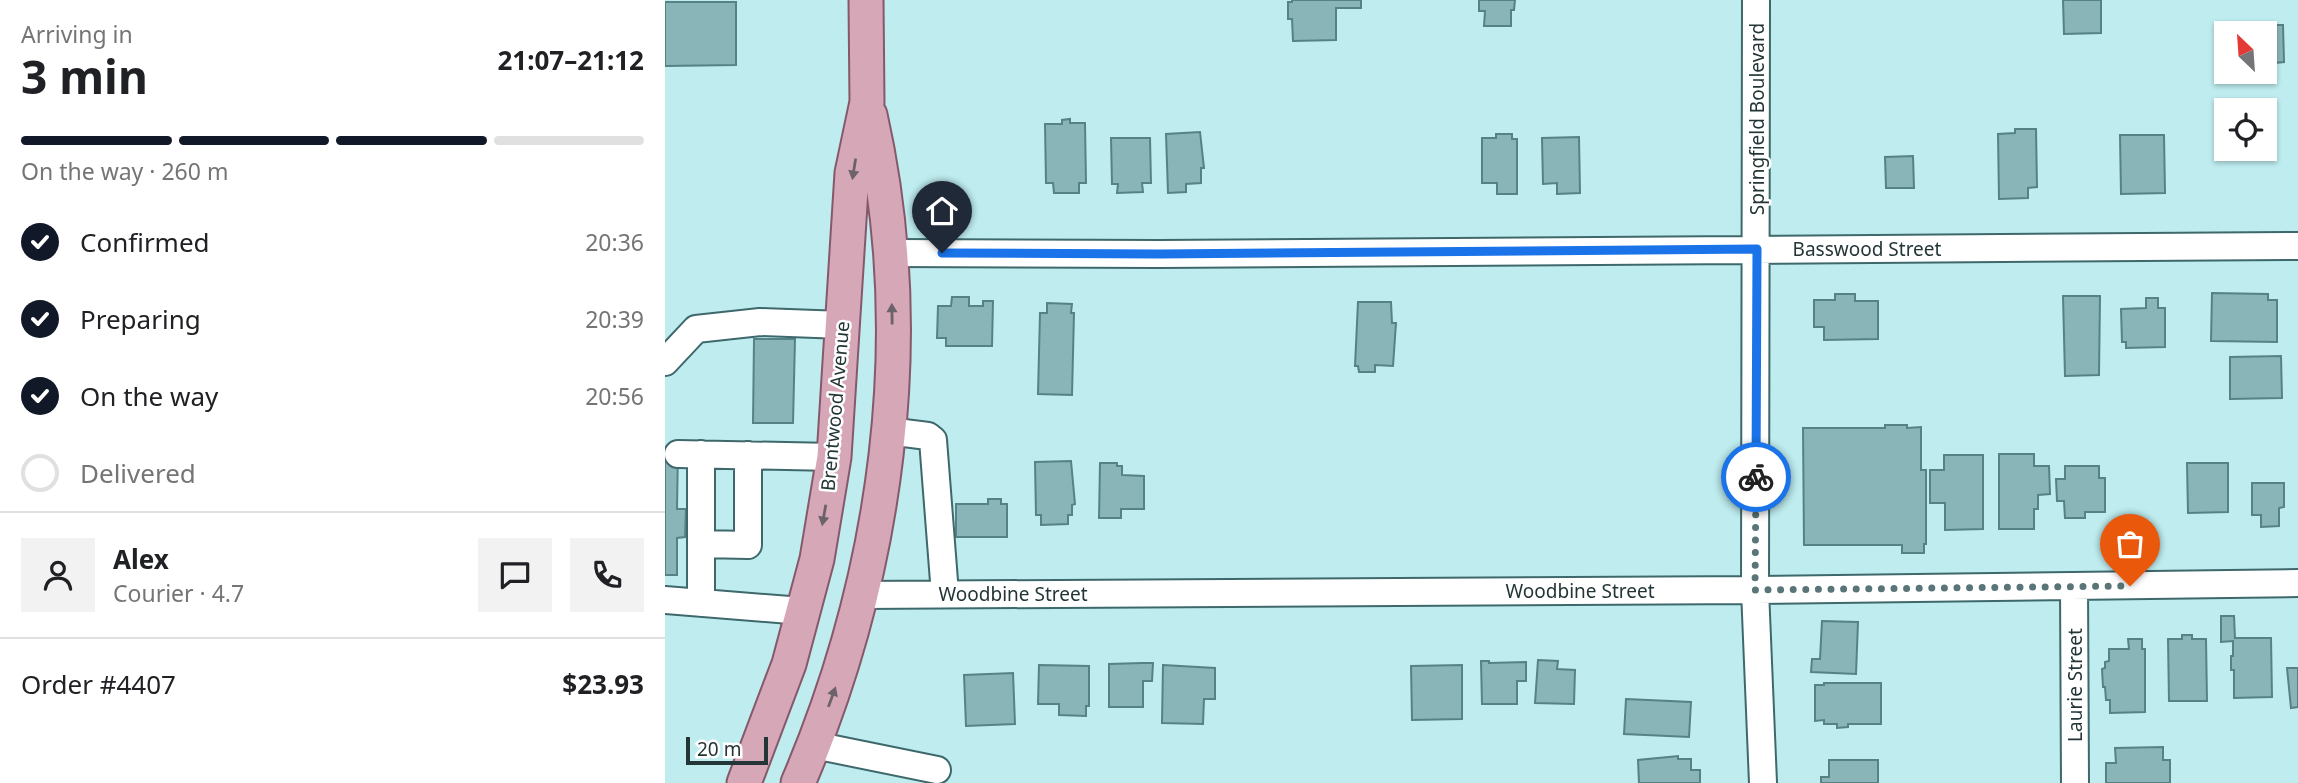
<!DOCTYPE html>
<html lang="en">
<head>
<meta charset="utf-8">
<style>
	:root { --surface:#fff; --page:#f2f2f2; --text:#202124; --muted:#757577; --line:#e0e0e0; --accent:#111827 }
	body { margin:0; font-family:"Noto Sans",sans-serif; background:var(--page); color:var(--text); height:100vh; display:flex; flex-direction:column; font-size:26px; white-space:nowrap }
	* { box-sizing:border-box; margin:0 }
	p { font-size:23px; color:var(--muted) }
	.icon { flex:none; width:38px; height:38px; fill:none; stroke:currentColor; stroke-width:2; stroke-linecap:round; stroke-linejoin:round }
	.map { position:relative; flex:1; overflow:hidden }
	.sheet { display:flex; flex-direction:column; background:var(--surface); width:665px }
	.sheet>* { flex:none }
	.needle { width:46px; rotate:335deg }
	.tools { position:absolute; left:1549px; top:21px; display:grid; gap:14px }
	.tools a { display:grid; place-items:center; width:63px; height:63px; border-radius:0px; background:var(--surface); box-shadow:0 2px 5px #0004; font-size:35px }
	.scale { position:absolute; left:21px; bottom:18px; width:82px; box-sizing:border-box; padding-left:7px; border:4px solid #233536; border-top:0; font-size:19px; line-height:24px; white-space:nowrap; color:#233536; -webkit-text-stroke:5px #fff; paint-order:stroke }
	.pin { position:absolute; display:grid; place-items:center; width:60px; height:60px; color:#fff; margin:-72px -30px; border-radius:50% 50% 50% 0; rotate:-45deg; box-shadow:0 0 7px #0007 }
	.pin .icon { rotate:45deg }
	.courier { position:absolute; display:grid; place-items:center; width:70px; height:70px; margin:-35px; border:5px solid #1a73e8; border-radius:50%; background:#fff; color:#222; box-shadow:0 2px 9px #0007 }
	.headline em { font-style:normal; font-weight:700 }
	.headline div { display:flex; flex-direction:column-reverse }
	.headline { display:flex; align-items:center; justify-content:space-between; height:119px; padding:0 21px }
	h1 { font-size:46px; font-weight:700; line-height:52px }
	.bar { display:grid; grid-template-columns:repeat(4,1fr); gap:10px 7px; align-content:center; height:84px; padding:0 21px }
	.bar i { height:9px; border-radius:5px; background:var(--line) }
	.bar .active { background:var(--accent) }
	.bar p { grid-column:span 4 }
	.line { display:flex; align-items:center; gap:18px; padding:0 21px; border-top:2px solid var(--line) }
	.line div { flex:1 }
	.round { display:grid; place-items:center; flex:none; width:74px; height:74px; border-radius:0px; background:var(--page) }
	ol { padding:0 21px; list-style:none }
	li { display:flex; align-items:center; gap:21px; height:77px }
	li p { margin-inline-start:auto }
	li .icon { padding:7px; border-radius:50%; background:var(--accent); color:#fff; stroke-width:4 }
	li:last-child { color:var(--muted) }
	li i { width:38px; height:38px; border:4px solid var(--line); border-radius:50% }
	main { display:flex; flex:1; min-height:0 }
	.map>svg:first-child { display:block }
	.building { fill:#89b5b8; stroke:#578285; stroke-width:2 }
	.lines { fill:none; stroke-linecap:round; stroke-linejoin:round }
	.minor-casing { stroke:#3e686b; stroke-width:30 }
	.major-casing { stroke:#85596a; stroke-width:37 }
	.minor { stroke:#fff; stroke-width:26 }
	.major { stroke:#d6a7b6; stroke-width:33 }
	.oneway { fill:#6b6369 }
	.done { stroke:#597577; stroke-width:7; stroke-dasharray:0 12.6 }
	.route { stroke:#1a73e8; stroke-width:9 }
	.labels { text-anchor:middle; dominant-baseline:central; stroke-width:5; stroke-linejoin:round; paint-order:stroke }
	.street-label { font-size:19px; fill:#233536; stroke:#fff }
</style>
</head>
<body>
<main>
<section class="sheet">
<div class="headline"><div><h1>3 min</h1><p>Arriving in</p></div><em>21:07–21:12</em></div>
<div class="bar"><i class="active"></i><i class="active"></i><i class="active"></i><i></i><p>On the way · 260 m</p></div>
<ol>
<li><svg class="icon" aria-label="check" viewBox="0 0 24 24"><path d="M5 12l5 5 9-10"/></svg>Confirmed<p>20:36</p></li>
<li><svg class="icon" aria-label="check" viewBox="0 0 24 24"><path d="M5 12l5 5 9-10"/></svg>Preparing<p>20:39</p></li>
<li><svg class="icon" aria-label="check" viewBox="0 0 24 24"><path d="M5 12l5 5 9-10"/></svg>On the way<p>20:56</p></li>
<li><i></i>Delivered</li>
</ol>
<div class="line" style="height:126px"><a class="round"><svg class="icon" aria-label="person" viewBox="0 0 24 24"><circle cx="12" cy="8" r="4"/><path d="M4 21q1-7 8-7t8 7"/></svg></a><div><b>Alex</b><p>Courier · 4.7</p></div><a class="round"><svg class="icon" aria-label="chat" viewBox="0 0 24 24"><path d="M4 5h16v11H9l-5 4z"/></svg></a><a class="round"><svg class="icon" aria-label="phone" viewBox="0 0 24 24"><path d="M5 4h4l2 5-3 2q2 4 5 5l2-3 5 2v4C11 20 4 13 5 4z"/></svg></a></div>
<div class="line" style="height:91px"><div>Order #4407</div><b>$23.93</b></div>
</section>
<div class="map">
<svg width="1633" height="783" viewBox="0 0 1633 783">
	<rect width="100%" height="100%" fill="#beecef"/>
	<path class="building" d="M627 0H696V8H671V40L628 41 627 19H623V2H627Z
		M814 0H850L849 10H846V26H819L820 11H814Z
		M1398 0H1436V33L1399 34Z
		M0 2H71V65L0 66Z
		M1609 23V25H1618L1619 62 1600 64V33H1561L1560 65 1559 24Z
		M405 119V123H420L421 183H414V193H389L388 183H381L380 124H397V120Z
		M1350 129H1371L1372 187 1363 188V198L1334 199 1333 134 1350 133Z
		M535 132 539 168H536V183L521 184V192L503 193 501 134Z
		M831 134H847V139H852V194H832V183H817V138H831Z
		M1455 135H1499L1500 193 1456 194Z
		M914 137 915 193 892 194V183L878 184 877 138Z
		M446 138H485L486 183H477L478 192 452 193 453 184H447Z
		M1248 156 1249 188H1221L1220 157Z
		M1547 293 1603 294V300H1612V342L1546 341Z
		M1170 294H1190V301H1213V339L1159 340V327H1149V300H1170Z
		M1398 296H1435L1434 375 1400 376Z
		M287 297H304V306H318V301H328L327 346H281V338H272L273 306H286Z
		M1481 298H1493V308H1500V347L1461 348V342H1457L1456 309 1481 308Z
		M693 302H726L727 323H731L728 366 710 365V372H694L693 366H690Z
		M382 303 407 304 406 313H409L407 395 373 394 375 313H382Z
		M89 339H130L128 423H88Z
		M1616 356 1617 398 1565 399V357Z
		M1220 425H1242V428L1256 427V470H1261V544H1259V553H1237V545H1139L1138 428H1220Z
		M0 449H13L12 509H21L20 537 12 538V575H0Z
		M1334 454H1369V466H1384L1385 494 1373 495V509H1369V529H1334Z
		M1279 455H1318V529L1280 530V503H1265V470H1279Z
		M406 461 410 504 407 505V515H403V524L376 525V515H371L370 462Z
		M435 463H452V466H457V475L479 476V509H456V518H434Z
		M1522 463H1563V512L1523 513Z
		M1400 466H1434V478H1440V512H1420V518H1400L1399 501H1392L1391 479H1400Z
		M1587 483H1619V507L1614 508V526L1596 527V515H1587Z
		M323 499H336V504H342V537H291V504H323Z
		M1556 616H1569L1570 638H1606L1607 697 1569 698V670H1566V656H1568V641L1556 642Z
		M1157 621 1193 622 1191 674 1146 672 1147 659H1155Z
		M1517 635H1527V639H1541L1542 701H1504L1503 639H1517Z
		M1463 639H1477V649H1480V712L1445 713V700H1441L1440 687H1438L1437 669 1440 668V662L1444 661V649H1464Z
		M873 660 893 661 892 669 910 670 909 704 870 703Z
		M816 661H824V663L861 662V681H852V704H817Z
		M477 663H488L487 681H478V707H444V664Z
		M374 665 424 666V706H421V716L394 715V704H373Z
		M498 665 550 668V699H539L538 724 497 723Z
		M797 665V719L747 720 746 666Z
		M1622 668H1633V707L1626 708Z
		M348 673 350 724 301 726 299 675Z
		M1159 683H1216V724H1183V727L1172 728V724H1159V720L1150 721V685H1159Z
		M961 699 1026 702 1024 737 959 734Z
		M1498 747V760H1505V783H1441V763H1451L1450 748Z
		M1013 756V759H1026V770H1035V783H974L973 760Z
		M1164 760H1213V783H1156V777H1164Z"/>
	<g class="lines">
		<defs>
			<path id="minor" d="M1091 0 1090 590 1098 783
				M226 253 494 254 1633 246
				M0 362 31 329 95 322 178 325
				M223 431 263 436 268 440 280 594
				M13 454 169 457
				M36 544 83 545V455
				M1409 587 1410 783
				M196 595 1090 590 1633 583
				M0 600 137 611
				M36 603V454
				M149 745 272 770"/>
			<path id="major" d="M79 783 124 664 152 559 169 457 187 173 202 102 201 0
				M133 783C222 575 255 337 205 115"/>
		</defs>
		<use href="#minor" class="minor-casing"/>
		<use href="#major" class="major-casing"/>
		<use href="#minor" class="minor"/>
		<use href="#major" class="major"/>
	</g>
	<defs><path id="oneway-solid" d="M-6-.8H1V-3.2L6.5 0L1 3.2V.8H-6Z" transform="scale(1.75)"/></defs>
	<g class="oneway">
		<use href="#oneway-solid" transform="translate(189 169) rotate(99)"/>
		<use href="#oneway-solid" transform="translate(227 314) rotate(-91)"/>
		<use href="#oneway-solid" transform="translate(159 515) rotate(100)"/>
		<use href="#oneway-solid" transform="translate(167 697) rotate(-70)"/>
	</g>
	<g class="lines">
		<path class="done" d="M1091 477 1090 590 1465 586"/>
		<path class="route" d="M277 253 494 254 1092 249 1091 477"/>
	</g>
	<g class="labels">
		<g class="street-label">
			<text transform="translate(1092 119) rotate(-90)">Springfield Boulevard</text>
			<text x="1202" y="249">Basswood Street</text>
			<text transform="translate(170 406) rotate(-85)">Brentwood Avenue</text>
			<text x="915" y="591">Woodbine Street</text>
			<text x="348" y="594">Woodbine Street</text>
			<text transform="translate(1410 685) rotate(-90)">Laurie Street</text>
		</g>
	</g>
</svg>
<div class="tools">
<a><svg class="needle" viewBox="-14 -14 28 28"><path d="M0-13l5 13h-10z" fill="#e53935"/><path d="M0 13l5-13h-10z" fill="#757577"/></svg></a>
<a><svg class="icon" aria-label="locate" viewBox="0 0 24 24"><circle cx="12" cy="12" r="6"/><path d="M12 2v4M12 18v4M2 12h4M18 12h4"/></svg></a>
</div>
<div class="scale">20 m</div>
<div class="pin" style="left:1465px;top:586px;background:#ea580c"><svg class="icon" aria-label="bag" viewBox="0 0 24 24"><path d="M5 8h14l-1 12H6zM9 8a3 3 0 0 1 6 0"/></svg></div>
<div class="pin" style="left:277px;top:253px;background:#1f2937"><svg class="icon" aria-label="home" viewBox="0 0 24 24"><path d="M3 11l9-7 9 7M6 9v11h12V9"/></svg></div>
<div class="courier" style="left:1091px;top:477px"><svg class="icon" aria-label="bike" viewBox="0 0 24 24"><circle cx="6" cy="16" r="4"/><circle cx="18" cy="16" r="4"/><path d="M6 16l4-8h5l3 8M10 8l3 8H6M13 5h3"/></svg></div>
</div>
</main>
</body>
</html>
